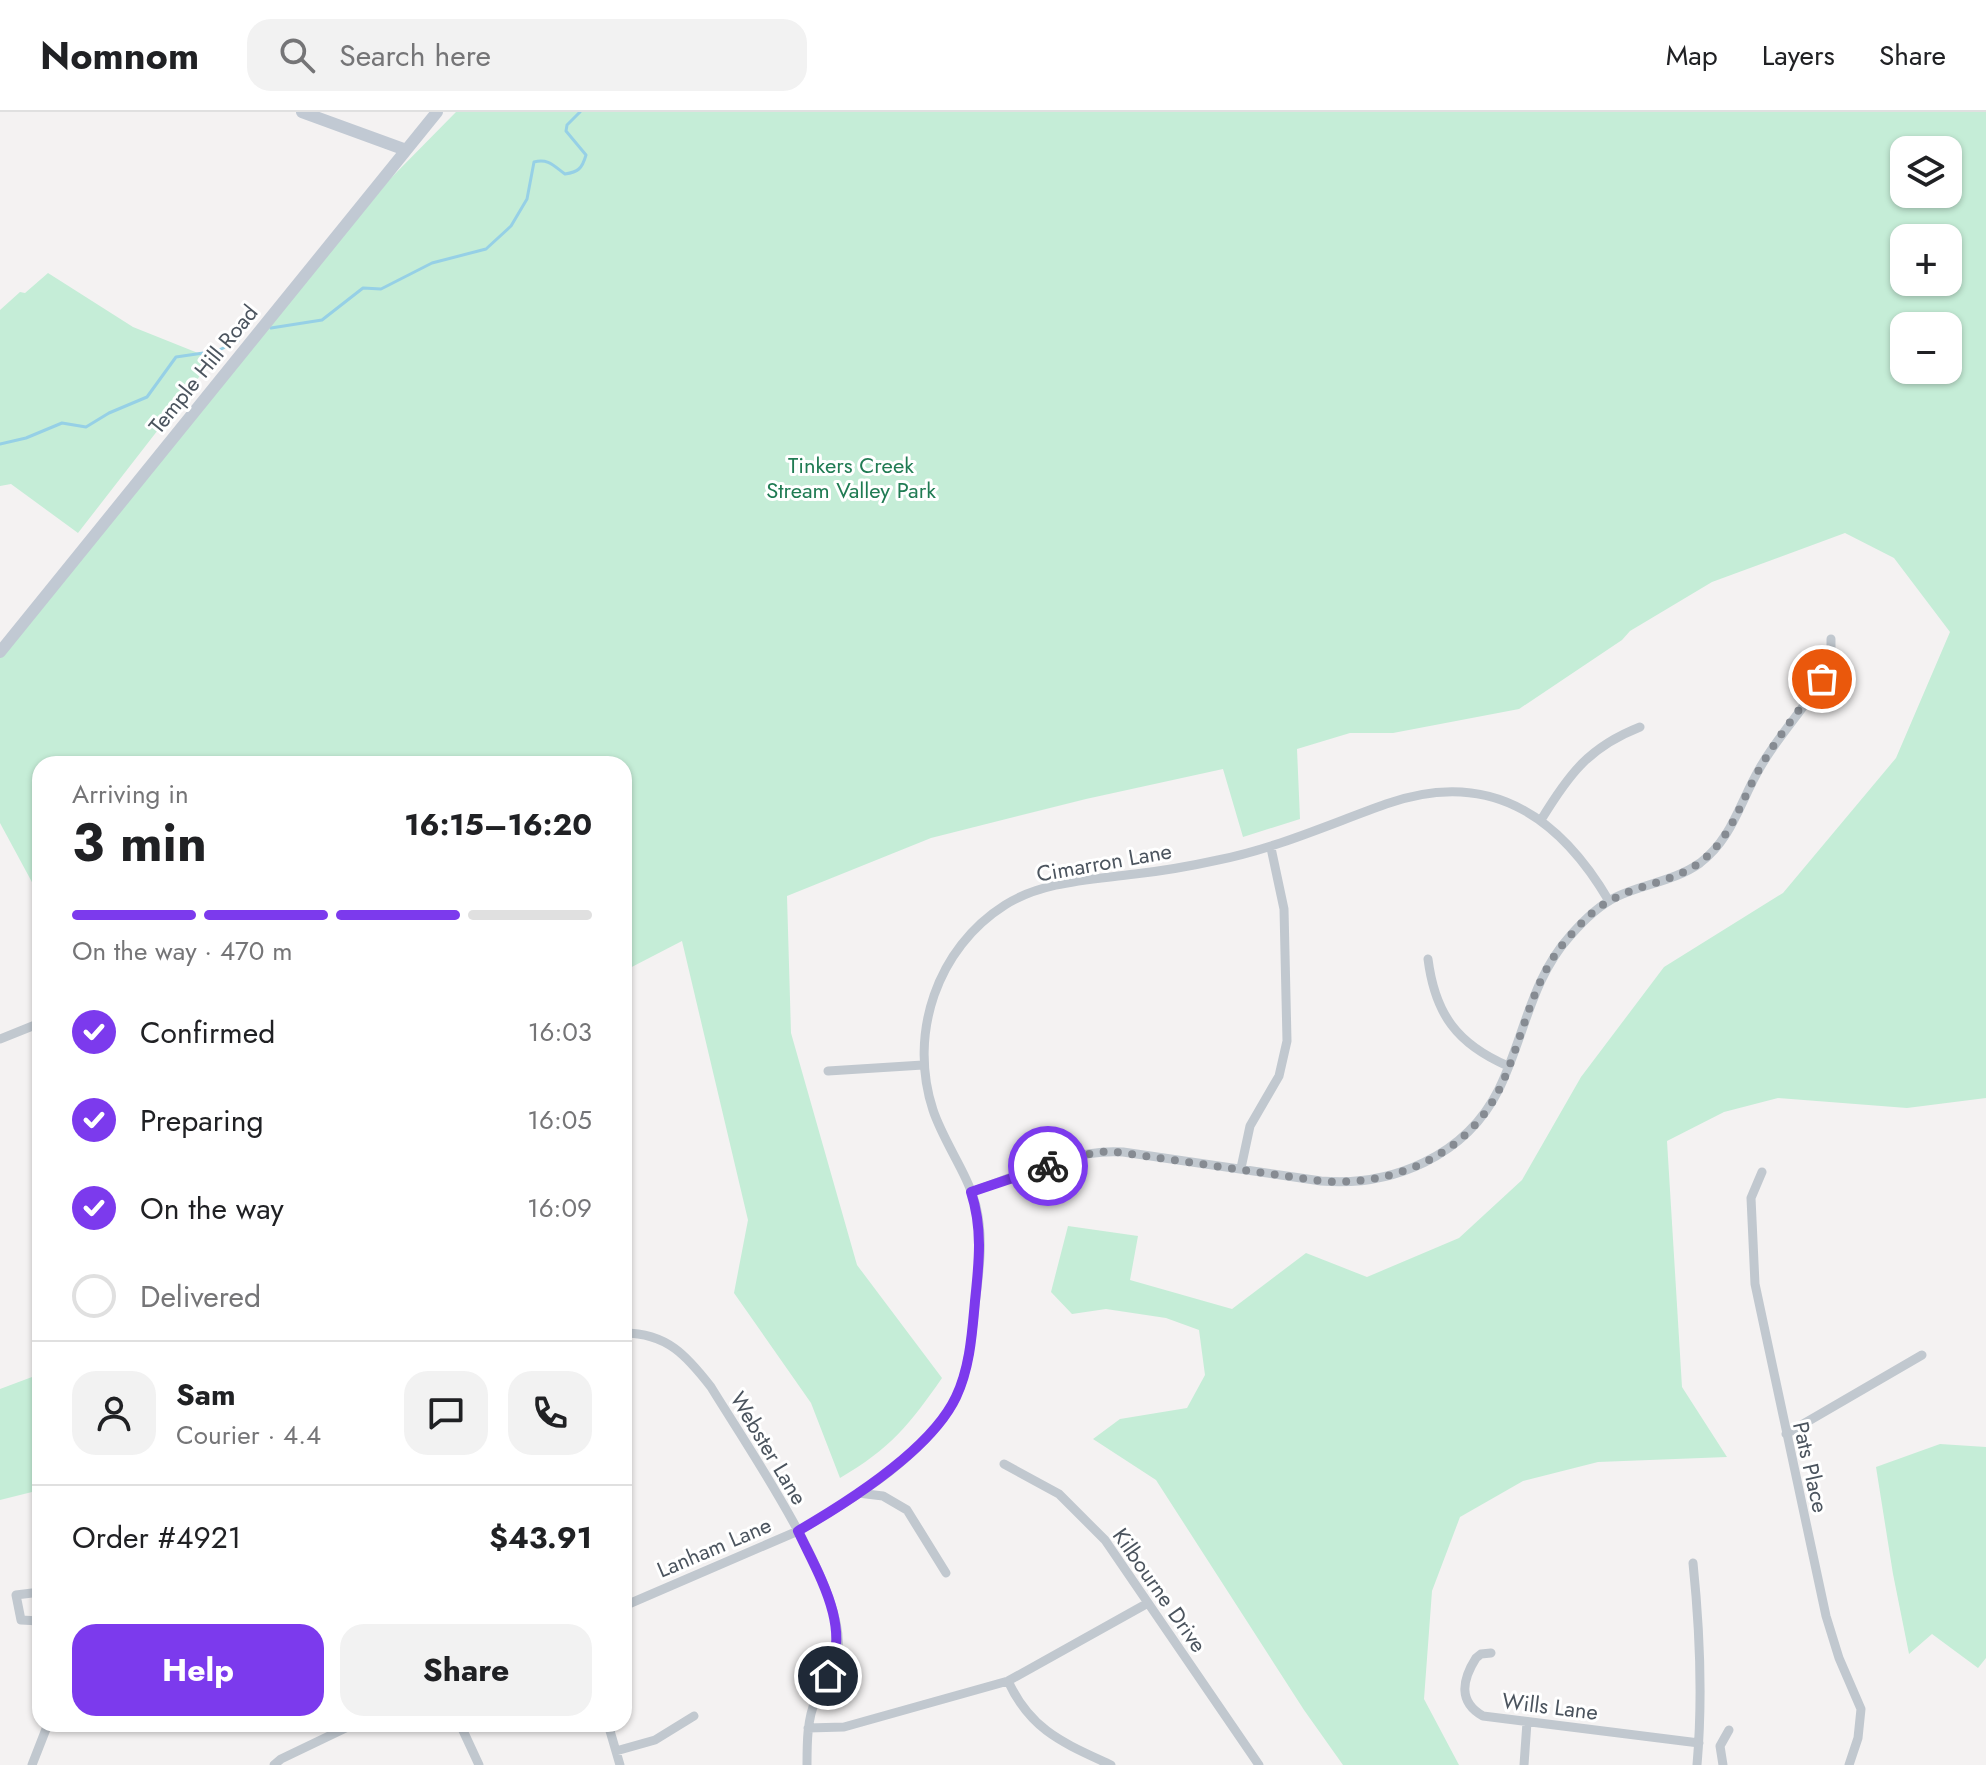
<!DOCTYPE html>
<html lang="en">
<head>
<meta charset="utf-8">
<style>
	:root { --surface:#fff; --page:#f2f2f2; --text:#202124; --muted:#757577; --line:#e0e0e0; --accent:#7c3aed }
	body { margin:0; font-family:Jost,sans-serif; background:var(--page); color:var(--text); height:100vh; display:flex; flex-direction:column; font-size:30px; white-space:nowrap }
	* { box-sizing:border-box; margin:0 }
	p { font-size:26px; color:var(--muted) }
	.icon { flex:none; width:44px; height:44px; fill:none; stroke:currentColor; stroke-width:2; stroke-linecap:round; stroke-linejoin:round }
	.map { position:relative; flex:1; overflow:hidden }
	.drawer { position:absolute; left:32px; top:644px; width:600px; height:976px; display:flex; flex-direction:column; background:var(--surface); border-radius:24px; box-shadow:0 2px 6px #0004 }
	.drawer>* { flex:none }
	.buttons { position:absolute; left:1890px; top:24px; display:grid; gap:16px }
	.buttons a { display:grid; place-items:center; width:72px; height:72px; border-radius:16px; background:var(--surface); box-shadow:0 2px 6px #0004; font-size:40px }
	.pin { position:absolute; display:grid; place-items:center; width:68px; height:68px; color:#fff; margin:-34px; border:4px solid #fff; border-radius:50%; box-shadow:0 2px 8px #0007 }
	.courier { position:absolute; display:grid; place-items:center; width:80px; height:80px; margin:-40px; border:6px solid #7c3aed; border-radius:50%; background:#fff; color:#222; box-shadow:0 2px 10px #0007 }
	.summary em { font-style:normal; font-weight:700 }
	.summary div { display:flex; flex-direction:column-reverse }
	.summary { display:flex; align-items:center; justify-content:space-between; height:136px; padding:0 40px }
	h1 { font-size:52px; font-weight:700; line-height:60px }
	.bar { display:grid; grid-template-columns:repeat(4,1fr); gap:12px 8px; align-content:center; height:96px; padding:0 40px }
	.bar i { height:10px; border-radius:6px; background:var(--line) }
	.bar .on { background:var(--accent) }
	.bar p { grid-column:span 4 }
	.line { display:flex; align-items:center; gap:20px; padding:0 40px; border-top:2px solid var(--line) }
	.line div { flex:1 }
	.round { display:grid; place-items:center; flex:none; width:84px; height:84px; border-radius:24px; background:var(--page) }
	ol { padding:0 40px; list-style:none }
	li { display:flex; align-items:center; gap:24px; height:88px }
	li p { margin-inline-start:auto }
	li .icon { padding:8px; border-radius:50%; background:var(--accent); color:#fff; stroke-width:4 }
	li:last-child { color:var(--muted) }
	li i { width:44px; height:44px; border:4px solid var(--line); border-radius:50% }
	.action { display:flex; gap:16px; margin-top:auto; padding:16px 40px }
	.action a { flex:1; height:92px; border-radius:24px; background:var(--accent); color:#fff; font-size:32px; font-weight:700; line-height:92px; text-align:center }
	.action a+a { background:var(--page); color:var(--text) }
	header { display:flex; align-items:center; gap:48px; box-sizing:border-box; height:112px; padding:0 40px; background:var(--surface); border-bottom:2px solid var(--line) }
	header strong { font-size:38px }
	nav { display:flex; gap:44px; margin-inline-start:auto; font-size:28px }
	.search { width:560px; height:72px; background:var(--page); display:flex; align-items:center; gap:20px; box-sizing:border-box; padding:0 28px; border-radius:24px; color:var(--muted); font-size:30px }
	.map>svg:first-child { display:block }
	.green { fill:#c5edd7; fill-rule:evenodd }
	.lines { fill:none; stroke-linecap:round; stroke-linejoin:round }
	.stream { stroke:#96d0e6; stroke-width:3 }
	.minor { stroke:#c1c8cf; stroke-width:9 }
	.secondary { stroke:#c1c9d3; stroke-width:12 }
	.done { stroke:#868b92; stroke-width:8; stroke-dasharray:0 14.4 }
	.route { stroke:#7c3aed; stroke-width:10 }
	.labels { text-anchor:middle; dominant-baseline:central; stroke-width:6; stroke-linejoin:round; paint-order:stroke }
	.street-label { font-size:22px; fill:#4b545e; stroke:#fff }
	.park-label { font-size:22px; fill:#207b53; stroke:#fff }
</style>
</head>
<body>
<header>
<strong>Nomnom</strong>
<div class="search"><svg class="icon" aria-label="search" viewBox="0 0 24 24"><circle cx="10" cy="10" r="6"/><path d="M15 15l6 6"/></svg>Search here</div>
<nav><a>Map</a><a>Layers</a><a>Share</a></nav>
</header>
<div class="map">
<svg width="1986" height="1653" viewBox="0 0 1986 1653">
	<rect width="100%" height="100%" fill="#f4f2f2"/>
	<path class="green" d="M456 0H1986V986L1907 996 1778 986 1724 1000 1667 1029 1682 1275 1727 1345 1598 1350 1523 1369 1460 1405 1432 1479 1424 1587 1459 1653H1343L1304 1598 1156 1368 1093 1327 1120 1307 1187 1296 1205 1263 1199 1218 1166 1206 1106 1197 1072 1202 1051 1180 1068 1114 1138 1124 1130 1168 1232 1197 1306 1141 1367 1165 1459 1126 1522 1068 1581 965 1664 855 1783 781 1896 646 1950 520 1894 446 1845 421 1712 470 1630 519 1622 528 1519 597 1393 621H1350L1297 637 1300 707 1243 725 1223 657 1086 687 931 726 787 784 791 921 857 1153 942 1266C910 1312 890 1337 840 1366L811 1291 734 1181 748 1108 682 829 624 859V652H40V785L0 711V544L389 68ZM1904 38H1948V82H1904ZM1904 126H1948V170H1904ZM1904 214H1948V258H1904Z
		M48 161 133 215 213 247 78 421 11 372 0 374V198L20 180 25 181Z
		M40 1262V1378L0 1388V1277Z
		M1940 1332 1986 1335V1546L1978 1556 1932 1522 1909 1542 1893 1462 1876 1355Z"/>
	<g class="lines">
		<path class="stream" d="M271 216 322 208 363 176 381 177 432 151 486 137 511 114 527 87 534 50C548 46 554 54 565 62 578 60 582 57 586 43L566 19 567 13 580 0
			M0 332 26 326 62 311 86 315 109 301 147 285 176 245 217 239 238 229"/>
		<path class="minor" d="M1541 708C1569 662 1589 635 1640 615
			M1428 847C1435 902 1457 932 1508 954
			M0 927 40 911
			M828 959 923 953
			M1241 1056 1250 1014 1279 964 1287 929 1284 797 1271 736
			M1762 1060 1751 1086 1755 1172 1826 1504 1839 1546 1861 1597 1858 1626 1849 1653
			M971 1080C1018 1064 1073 1036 1123 1040L1321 1069C1392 1075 1466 1044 1499 977 1524 926 1531 867 1570 824 1583 809 1598 794 1616 785 1643 772 1675 769 1700 751 1733 726 1740 689 1761 654 1780 621 1808 593 1826 560L1831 544V527
			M624 1221C667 1221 687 1244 711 1275 745 1331 845 1475 838 1537 836 1556 823 1570 816 1587 807 1607 807 1631 807 1653
			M1786 1322 1922 1243
			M1004 1352 1059 1382 1105 1428 1259 1653
			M858 1381 883 1384 907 1398 946 1461
			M1693 1451C1700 1519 1703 1585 1697 1653
			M40 1480 16 1483 21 1508 40 1509
			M624 1494 798 1419C852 1388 937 1337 960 1276 970 1249 972 1221 975 1193 979 1160 984 1127 976 1094 967 1060 944 1031 933 998 908 922 937 836 1005 793 1043 769 1091 768 1135 762 1162 759 1191 754 1218 748 1277 736 1330 712 1386 692 1488 656 1558 702 1609 789
			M1491 1541 1481 1542 1476 1546C1462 1568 1458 1590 1483 1604L1699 1631
			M40 1567V1575
			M1008 1569C1031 1619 1064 1631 1111 1653
			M460 1612 479 1653
			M608 1612 620 1653
			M808 1616 844 1615 1008 1569 1148 1491
			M616 1639 655 1628 694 1604
			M32 1653 48 1612
			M274 1653 281 1647 354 1612
			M1524 1653 1527 1610
			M1723 1653 1720 1634 1729 1618"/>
		<path class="secondary" d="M302 0 406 38
			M0 540 437 0"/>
	</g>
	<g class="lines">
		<path class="done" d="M1048 1054 1077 1044 1109 1039 1321 1069C1392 1075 1466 1044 1499 978 1524 927 1530 868 1569 825 1582 810 1597 794 1615 786 1644 771 1678 769 1703 748 1733 723 1741 688 1760 656 1778 624 1801 596 1822 567"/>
		<path class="route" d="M828 1564C852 1515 819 1464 798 1419 848 1390 931 1338 956 1285 970 1255 972 1222 975 1189 979 1151 983 1117 971 1080L1048 1054"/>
	</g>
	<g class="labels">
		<g class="street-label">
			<text transform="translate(203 257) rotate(-51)">Temple Hill Road</text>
			<text transform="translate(1104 750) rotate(-10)">Cimarron Lane</text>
			<text transform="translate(769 1336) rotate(59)">Webster Lane</text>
			<text transform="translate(1811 1355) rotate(77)">Pats Place</text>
			<text transform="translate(714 1435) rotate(-23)">Lanham Lane</text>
			<text transform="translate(1160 1478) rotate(55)">Kilbourne Drive</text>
			<text transform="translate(1550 1594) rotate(7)">Wills Lane</text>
		</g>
		<g class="park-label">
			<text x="851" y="353">Tinkers Creek<tspan x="851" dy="25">Stream Valley Park</tspan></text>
		</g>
	</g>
</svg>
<div class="buttons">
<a><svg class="icon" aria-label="layers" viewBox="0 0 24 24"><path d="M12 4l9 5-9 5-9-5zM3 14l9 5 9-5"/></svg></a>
<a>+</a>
<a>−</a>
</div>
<div class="pin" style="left:1822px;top:567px;background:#ea580c"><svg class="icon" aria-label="bag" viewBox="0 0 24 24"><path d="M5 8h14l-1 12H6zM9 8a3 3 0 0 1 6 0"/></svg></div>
<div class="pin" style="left:828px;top:1564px;background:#1f2937"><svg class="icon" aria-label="home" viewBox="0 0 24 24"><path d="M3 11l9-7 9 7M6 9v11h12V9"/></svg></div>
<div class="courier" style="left:1048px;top:1054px"><svg class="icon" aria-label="bike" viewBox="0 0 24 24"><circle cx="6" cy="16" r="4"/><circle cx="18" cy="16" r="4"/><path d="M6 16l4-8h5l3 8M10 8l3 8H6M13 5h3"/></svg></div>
<section class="drawer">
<div class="summary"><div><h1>3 min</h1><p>Arriving in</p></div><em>16:15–16:20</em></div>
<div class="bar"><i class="on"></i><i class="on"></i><i class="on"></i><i></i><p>On the way · 470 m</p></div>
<ol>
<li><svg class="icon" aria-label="check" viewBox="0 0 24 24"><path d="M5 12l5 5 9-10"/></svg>Confirmed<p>16:03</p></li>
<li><svg class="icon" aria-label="check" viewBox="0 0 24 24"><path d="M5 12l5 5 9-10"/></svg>Preparing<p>16:05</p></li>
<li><svg class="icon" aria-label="check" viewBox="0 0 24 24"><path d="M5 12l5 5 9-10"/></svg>On the way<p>16:09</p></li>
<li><i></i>Delivered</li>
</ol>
<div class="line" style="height:144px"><a class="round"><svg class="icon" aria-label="person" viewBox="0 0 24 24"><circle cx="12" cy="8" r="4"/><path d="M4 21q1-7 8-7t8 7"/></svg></a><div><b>Sam</b><p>Courier · 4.4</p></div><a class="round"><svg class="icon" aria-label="chat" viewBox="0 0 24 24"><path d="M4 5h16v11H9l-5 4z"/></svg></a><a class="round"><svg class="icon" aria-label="phone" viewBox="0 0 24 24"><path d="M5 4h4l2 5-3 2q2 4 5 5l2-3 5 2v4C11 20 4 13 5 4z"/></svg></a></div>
<div class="line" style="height:104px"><div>Order #4921</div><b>$43.91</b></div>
<div class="action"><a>Help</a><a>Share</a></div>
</section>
</div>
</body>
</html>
